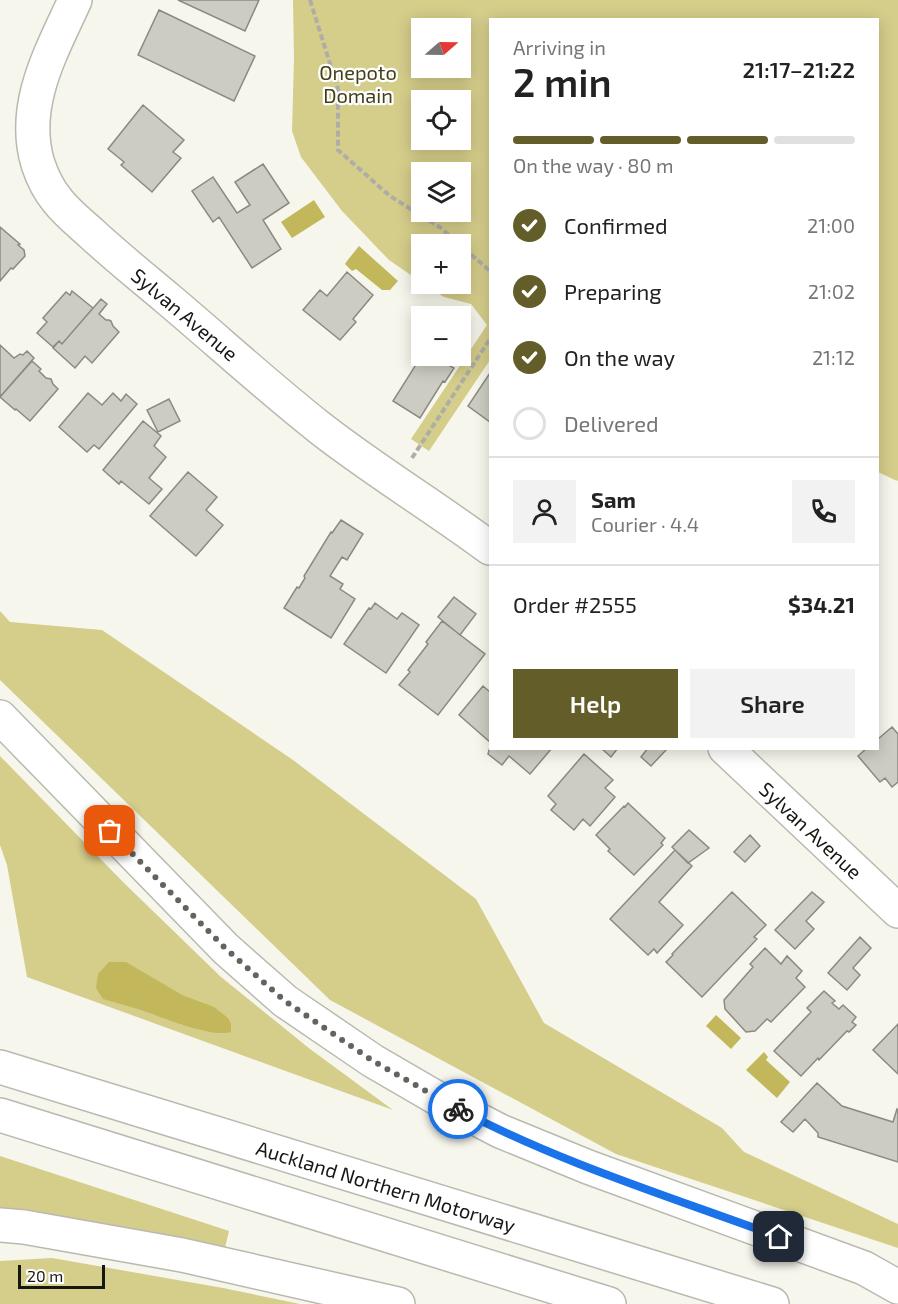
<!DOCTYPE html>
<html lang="en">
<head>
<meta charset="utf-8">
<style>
	:root { --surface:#fff; --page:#f2f2f2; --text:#222; --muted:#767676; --line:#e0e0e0; --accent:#635d29 }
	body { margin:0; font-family:"Exo 2",sans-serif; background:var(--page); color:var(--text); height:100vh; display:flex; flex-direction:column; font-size:22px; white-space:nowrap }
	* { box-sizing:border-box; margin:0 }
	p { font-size:20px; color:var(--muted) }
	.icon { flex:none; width:33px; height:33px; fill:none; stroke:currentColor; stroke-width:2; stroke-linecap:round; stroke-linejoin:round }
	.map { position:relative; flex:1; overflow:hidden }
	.details { position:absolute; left:489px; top:18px; width:390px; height:732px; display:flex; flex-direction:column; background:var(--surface); border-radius:0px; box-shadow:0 3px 15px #0003 }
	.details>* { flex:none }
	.needle { width:39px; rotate:70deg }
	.controls { position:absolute; left:411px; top:18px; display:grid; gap:12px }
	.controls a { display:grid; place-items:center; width:60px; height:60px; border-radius:0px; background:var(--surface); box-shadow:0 3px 15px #0003; font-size:30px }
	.scale { position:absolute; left:18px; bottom:15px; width:87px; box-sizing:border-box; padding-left:6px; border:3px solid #161613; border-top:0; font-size:16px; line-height:21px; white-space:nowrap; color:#161613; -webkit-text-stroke:4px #fff; paint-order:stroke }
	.pin { position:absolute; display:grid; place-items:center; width:51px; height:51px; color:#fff; margin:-26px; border-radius:12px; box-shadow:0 3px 9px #0006 }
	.courier { position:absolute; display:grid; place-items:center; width:60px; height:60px; margin:-30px; border:4px solid #1a73e8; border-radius:50%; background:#fff; color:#222; box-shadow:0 2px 8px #0007 }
	.headline em { font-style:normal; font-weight:600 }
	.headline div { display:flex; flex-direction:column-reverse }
	.headline { display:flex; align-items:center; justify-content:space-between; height:102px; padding:0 24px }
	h1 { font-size:39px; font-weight:600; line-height:45px }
	.bar { display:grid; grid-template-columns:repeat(4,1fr); gap:9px 6px; align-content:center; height:72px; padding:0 24px }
	.bar i { height:8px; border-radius:4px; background:var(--line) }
	.bar .active { background:var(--accent) }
	.bar p { grid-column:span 4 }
	.line { display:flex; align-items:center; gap:15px; padding:0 24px; border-top:2px solid var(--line) }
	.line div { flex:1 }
	.round { display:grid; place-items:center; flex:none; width:63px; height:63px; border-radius:0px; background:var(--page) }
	ol { padding:0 24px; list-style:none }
	li { display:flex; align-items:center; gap:18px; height:66px }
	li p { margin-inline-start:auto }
	li .icon { padding:6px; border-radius:50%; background:var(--accent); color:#fff; stroke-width:4 }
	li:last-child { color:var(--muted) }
	li i { width:33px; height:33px; border:3px solid var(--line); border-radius:50% }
	.cta { display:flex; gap:12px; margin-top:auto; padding:12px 24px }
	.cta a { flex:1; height:69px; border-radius:0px; background:var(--accent); color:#fff; font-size:24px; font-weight:600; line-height:69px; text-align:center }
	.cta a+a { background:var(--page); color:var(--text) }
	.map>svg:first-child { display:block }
	.green { fill:#d5cd8a; fill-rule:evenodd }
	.water { fill:#c2b85b }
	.building { fill:#ccccc2; stroke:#8b8a81; stroke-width:1.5 }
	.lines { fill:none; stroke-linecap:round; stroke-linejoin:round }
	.major-casing { stroke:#bab9b0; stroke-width:36 }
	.highway-casing { stroke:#bab9b0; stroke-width:36 }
	.path { stroke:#aeaea6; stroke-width:4; stroke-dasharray:6 3; stroke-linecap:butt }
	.major { stroke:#fff; stroke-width:33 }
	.highway { stroke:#fff; stroke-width:33 }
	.done { stroke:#64645f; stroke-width:6; stroke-dasharray:0 10.8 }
	.route { stroke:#1a73e8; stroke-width:8 }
	.labels { text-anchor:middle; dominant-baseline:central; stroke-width:4.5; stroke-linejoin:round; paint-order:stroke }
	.park-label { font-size:20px; fill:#443f18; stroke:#fff }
	.street-label { font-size:20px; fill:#161613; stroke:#fff }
</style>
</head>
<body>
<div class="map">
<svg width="898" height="1304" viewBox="0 0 898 1304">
	<rect width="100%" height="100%" fill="#f6f6ec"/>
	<path class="green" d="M293 0H898V480L897 481 878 472V20H490V360L429 451 411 439 487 325 471 304 444 297 424 284H460V244H422L421 282 389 260 342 211 301 157 292 131 294 58ZM460 28V68H422V28ZM460 100V140H422V100ZM422 172H460V212H422Z
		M0 611 10 622 102 630 293 760 476 899 544 1023 722 1128 744 1152 898 1224V1248L616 1154 330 1000 0 680Z
		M0 756 124 883 221 977 310 1049 393 1110 27 977 7 865 0 845Z
		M0 1156 229 1231 224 1252 0 1215Z
		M52 1258 223 1288 300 1304H0V1261Z"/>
	<path class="water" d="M314 200 325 217 292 238 281 222Z
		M359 246 398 281 390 290H382L356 269 352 271 345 264 347 261Z
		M109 962H126L182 995 214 1007 228 1018 231 1024V1032C212 1038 163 1018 144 1011 131 1007 117 1003 103 999L96 988 98 974Z
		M716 1015 741 1038 731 1049 706 1026Z
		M764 1052 768 1057 766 1060 790 1082 777 1098 746 1070Z"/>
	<path class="building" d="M178 0H259L245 31Z
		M159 10 255 56 234 101 138 55Z
		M143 105 184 140 173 152 181 158 152 192 121 165 124 162 108 149Z
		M263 164 289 203 263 220 281 249 252 268 219 217 213 222 192 191 213 177 237 213 250 205 235 182Z
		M0 227 20 244 18 245 24 250 25 256 13 269 11 268 0 281Z
		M347 272 373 295 353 319 356 322 340 340 303 310 320 290 327 296Z
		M72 291 93 308 62 344 59 341 53 347 37 333 47 322 43 318 66 292 70 295Z
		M101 299 107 304 99 314 106 320H109L111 321 113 326 119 332 92 363 85 356 75 368 53 348 59 341 62 344Z
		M0 345 14 358 20 354 23 355 27 351 34 358 0 397Z
		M422 355 426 356 438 363 443 356H448L454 360 450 366 454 368 445 382 443 381 420 418 393 401Z
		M32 361 41 369 39 371 46 378 51 379 53 384 58 389 30 421 16 409 15 410 0 397Z
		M490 373V422L468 406Z
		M88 393 102 405 113 393 121 401 126 394 137 404 99 449 94 445 87 452 59 427Z
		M169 399 180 421 158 432 147 410Z
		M143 421 161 436 154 446 166 457 149 478 162 489 149 504 121 481 119 484 103 470Z
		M188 472 217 497 206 510 223 525 196 556 150 516Z
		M341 520 363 534 347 560 342 557 330 576 343 584 340 589 355 599 331 638 284 608 297 587 299 588 305 578 304 576 331 532 332 533Z
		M454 597 476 614 460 635 438 617Z
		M375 603 397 619 402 613 419 625 386 673 344 644 369 608 371 609Z
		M442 621 485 654 438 715 399 685 410 672 408 670 428 644 426 642Z
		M483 686 490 692V742L459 715Z
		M892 727 898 734V782L892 787 885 778 880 782 858 756 867 748H878V739Z
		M490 747V748H552L530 774 509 756 502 765 488 754Z
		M601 748H618L611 757Z
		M648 748H664L666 750 651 766 641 757Z
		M584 754 613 780 605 788 615 797 590 826 583 819 574 830 551 810 556 804 548 796Z
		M628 803 665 838 661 843 663 845 634 875 608 851 610 849 596 835 624 806 625 807Z
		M689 830 709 848 688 863 672 847Z
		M750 835 760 846 745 862 734 852Z
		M675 850 692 866 659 902 683 925 657 953 654 949 648 955 610 919Z
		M732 892 766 925 754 937 757 939 702 997 666 962 673 955 672 954Z
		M812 892 824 902 806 921 814 929 795 949 775 930Z
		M860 937 871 948 853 968 860 975 847 990 828 973Z
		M765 948 781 964 787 956 802 971 796 978 805 987 771 1022 767 1019 755 1031 746 1032 725 1009 724 1000 753 967 750 964Z
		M824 991 835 1001 832 1003 839 1009 843 1005 856 1017 852 1022 856 1025 849 1032 847 1031 819 1060 818 1058 801 1076 774 1051 811 1012 807 1008Z
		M898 1024V1074L873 1050Z
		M817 1083 842 1106 893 1122 897 1109 898 1110V1162L818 1137V1133L805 1119 793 1132 781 1122Z"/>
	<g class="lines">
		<defs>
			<path id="major" d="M75 0C52 51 20 105 38 164 42 176 48 189 57 200 67 213 80 223 92 234 117 257 143 278 168 299 219 342 268 387 320 428 375 471 435 507 490 548
				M725 748 898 911"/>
			<path id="highway" d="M0 717 226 949 285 1001 373 1061 435 1097 500 1131 588 1167 864 1268 898 1287
				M0 1067 772 1304
				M0 1115 609 1304
				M0 1225 24 1227 182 1255 398 1304"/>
		</defs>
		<use href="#major" class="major-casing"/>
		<use href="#highway" class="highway-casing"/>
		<path class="path" d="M310 0 338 89V150L390 196 441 228 490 271
			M412 458 490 339"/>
		<use href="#major" class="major"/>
		<use href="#highway" class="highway"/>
	</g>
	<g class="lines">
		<path class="done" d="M110 831 226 949 285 1001 373 1061 458 1109"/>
		<path class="route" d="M458 1109C560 1163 671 1197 779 1237"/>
	</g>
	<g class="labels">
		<g class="park-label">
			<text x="358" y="72">Onepoto<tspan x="358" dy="23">Domain</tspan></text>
		</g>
		<g class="street-label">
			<text transform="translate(185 314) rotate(40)">Sylvan Avenue</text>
			<text transform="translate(811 830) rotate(43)">Sylvan Avenue</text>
			<text transform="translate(386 1186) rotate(17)">Auckland Northern Motorway</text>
		</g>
	</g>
</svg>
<div class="controls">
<a><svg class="needle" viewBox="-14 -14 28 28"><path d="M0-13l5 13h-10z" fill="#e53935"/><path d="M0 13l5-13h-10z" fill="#767676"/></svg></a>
<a><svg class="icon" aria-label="locate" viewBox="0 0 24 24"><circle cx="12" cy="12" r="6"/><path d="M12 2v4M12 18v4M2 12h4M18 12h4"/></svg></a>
<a><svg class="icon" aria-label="layers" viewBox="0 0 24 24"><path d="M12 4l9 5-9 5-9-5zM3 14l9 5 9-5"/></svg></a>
<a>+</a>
<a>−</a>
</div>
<div class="scale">20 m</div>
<div class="pin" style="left:110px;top:831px;background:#ea580c"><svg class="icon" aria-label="bag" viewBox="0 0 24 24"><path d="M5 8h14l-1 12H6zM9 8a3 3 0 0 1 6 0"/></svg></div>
<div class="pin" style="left:779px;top:1237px;background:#1f2937"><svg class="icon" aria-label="home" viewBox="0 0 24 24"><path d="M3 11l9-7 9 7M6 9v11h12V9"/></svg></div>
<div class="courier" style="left:458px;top:1109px"><svg class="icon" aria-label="bike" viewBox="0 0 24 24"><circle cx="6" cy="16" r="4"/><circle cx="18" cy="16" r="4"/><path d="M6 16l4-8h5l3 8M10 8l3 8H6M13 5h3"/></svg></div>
<section class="details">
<div class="headline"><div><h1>2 min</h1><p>Arriving in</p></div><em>21:17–21:22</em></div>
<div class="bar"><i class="active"></i><i class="active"></i><i class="active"></i><i></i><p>On the way · 80 m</p></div>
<ol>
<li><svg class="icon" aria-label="check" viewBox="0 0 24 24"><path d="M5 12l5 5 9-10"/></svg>Confirmed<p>21:00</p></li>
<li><svg class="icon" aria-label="check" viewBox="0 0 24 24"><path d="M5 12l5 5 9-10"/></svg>Preparing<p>21:02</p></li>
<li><svg class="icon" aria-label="check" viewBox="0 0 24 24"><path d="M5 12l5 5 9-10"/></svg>On the way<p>21:12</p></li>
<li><i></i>Delivered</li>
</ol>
<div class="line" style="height:108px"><a class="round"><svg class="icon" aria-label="person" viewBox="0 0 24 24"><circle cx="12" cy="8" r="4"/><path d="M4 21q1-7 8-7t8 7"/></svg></a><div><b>Sam</b><p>Courier · 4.4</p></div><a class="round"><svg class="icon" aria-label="phone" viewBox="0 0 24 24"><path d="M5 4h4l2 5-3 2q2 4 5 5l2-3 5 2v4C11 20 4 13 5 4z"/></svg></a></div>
<div class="line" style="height:78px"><div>Order #2555</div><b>$34.21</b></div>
<div class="cta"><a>Help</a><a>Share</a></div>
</section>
</div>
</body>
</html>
